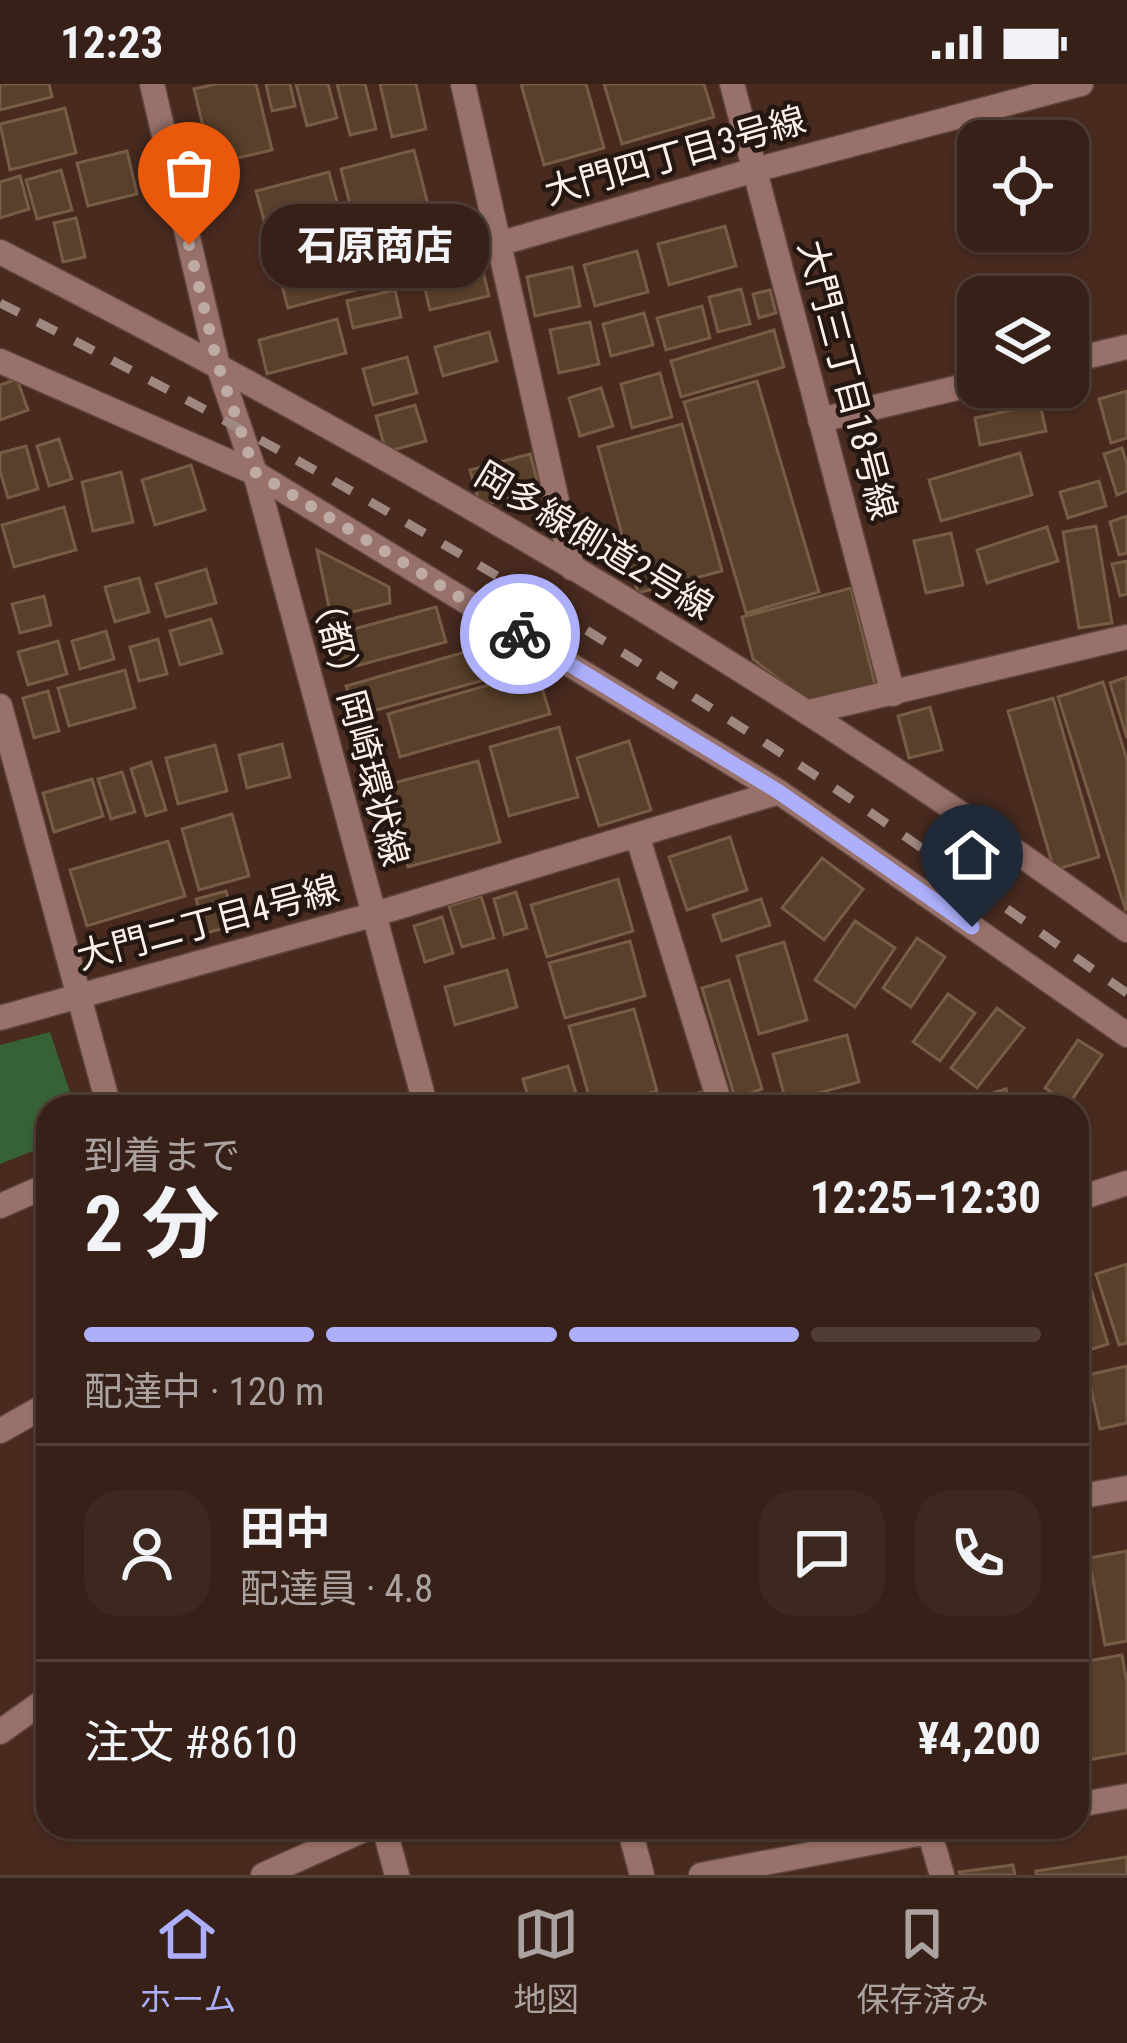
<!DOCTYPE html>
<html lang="ja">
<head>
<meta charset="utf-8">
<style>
	:root { --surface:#362017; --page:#3d2820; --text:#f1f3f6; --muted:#aaa3a1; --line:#503e36; --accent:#adaffb }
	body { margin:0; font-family:"Roboto Condensed","Noto Sans JP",sans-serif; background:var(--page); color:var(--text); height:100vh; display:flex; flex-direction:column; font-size:45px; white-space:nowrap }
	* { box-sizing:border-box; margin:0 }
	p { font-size:39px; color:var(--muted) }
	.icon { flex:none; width:66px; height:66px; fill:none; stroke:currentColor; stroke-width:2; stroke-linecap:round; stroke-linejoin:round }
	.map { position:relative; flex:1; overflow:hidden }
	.details { position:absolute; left:36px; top:1011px; width:1053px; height:744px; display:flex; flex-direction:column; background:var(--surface); border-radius:36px; box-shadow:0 3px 9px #0004,0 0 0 3px var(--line) }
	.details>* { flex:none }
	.controls { position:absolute; left:957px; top:36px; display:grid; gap:24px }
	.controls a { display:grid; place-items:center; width:132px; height:132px; border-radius:24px; background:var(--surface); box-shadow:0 3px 9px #0004,0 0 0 3px var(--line); font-size:60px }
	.pin { position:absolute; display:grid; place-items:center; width:102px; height:102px; color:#fff; margin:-123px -51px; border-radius:50% 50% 50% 0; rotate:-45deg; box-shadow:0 0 12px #0007 }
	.pin .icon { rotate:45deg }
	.courier { position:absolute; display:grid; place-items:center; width:120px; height:120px; margin:-60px; border:9px solid #adaffb; border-radius:50%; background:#fff; color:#222; box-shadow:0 3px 15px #0007 }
	.bubble { position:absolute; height:84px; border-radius:36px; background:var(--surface); box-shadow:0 3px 9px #0004,0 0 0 3px var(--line); font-size:39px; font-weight:700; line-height:84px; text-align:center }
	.headline em { font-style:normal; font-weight:700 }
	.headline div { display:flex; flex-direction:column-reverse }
	.headline { display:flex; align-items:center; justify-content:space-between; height:204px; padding:0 48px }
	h1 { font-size:78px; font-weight:700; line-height:90px }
	.bar { display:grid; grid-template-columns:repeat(4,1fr); gap:18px 12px; align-content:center; height:144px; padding:0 48px }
	.bar i { height:15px; border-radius:9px; background:var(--line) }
	.bar .active { background:var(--accent) }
	.bar p { grid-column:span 4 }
	.line { display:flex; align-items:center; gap:30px; padding:0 48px; border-top:3px solid var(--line) }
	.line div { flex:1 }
	.round { display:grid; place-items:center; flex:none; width:126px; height:126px; border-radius:36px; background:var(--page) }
	.status { display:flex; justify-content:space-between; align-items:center; height:84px; padding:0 60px; background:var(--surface); direction:ltr }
	.status svg { height:33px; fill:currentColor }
	.tab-bar { display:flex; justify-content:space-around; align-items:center; height:168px; border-top:3px solid var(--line); background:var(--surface); font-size:33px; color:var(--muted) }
	.tab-bar a { display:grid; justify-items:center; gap:6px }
	.tab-bar .active { color:var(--accent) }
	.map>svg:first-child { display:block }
	.green { fill:#376236 }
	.building { fill:#59402a; stroke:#775c46; stroke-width:3 }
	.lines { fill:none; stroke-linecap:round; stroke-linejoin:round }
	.minor-casing { stroke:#61463c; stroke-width:27 }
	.tertiary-casing { stroke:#61463c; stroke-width:27 }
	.minor { stroke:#98716a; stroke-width:24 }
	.tertiary { stroke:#98716a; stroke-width:24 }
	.rail { stroke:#9e8880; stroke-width:9; stroke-dasharray:21 21; stroke-linecap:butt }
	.done { stroke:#bdaba4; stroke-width:12; stroke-dasharray:0 21.6 }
	.route { stroke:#adaffb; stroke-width:15 }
	.labels { text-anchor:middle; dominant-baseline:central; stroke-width:9; stroke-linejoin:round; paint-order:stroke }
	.street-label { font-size:36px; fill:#fcf0eb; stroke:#241712 }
</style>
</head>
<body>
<div class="status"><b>12:23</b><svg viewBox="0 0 49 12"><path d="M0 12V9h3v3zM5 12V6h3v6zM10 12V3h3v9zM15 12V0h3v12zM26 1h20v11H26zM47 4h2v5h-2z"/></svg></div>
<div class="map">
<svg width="1127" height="1791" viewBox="0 0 1127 1791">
	<rect width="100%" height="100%" fill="#482a1f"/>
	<path class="green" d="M50 948 75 1023H48V1061L0 1080V961Z"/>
	<path class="building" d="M0 0H49L52 13 0 26Z
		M216 0H256L272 66 212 80 194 5Z
		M266 0H290L295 22 272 27Z
		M296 0H328L337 34 307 42Z
		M337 0H365L376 45 350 51Z
		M380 0H416L426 45 392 53Z
		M521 0H586L604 64 544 81Z
		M604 0H704L714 33 622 60Z
		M65 24 76 69 10 86 0 40Z
		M414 66 444 183 371 202 341 85Z
		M127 67 137 110 88 122 77 79Z
		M61 86 72 126 37 135 26 96Z
		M329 88 360 205 288 224 256 107Z
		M20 92 29 125 0 134V98Z
		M76 134 85 173 63 178 54 139Z
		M725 142 736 182 669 201 658 160Z
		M637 167 648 208 595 222 584 181Z
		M482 183 489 212 430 226 423 197Z
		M572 183 580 222 535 232 527 193Z
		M741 205 750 240 718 248 709 213Z
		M395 206 401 233 353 244 347 217Z
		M770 206 776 229 759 234 753 210Z
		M702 222 710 254 666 266 657 234Z
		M644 229 653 261 611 272 603 240Z
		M337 235 346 269 267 290 259 256Z
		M590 238 599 280 559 289 550 246Z
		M774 246 784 283 681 313 671 277Z
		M489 248 497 277 443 292 435 263Z
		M407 273 417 309 373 321 363 285Z
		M660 289 672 333 632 344 621 300Z
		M17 295 28 326 0 336V301Z
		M757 297 819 508 746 529 684 318Z
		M601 304 613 342 580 352 569 314Z
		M1127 307V354L1111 359 1099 315Z
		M1040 320 1046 347 980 361 975 334Z
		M415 321 426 357 386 368 376 332Z
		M682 340 722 487 638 509 598 363Z
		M59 355 72 395 49 402 37 362Z
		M26 362 38 405 8 414 0 387V369Z
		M1122 364 1127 380V407L1117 411 1104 370Z
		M1020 369 1032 411 941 437 929 396Z
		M530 370 540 407 480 422 470 386Z
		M191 381 205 426 155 441 142 396Z
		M121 388 133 438 93 447 82 398Z
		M1099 397 1106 422 1068 434 1060 408Z
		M64 423 76 466 14 483 2 441Z
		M1127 432V469L1119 471 1110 438Z
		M1096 442 1112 539 1079 544 1063 448Z
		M1047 443 1058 477 987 499 977 466Z
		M951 449 963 501 926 509 914 457Z
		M317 466 389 503 390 519 331 533Z
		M1127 477V510L1120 512 1112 480Z
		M206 485 216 519 166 533 156 500Z
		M139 494 149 528 115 538 105 503Z
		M851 504 875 601 809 619 753 575 742 533Z
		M44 512 51 541 20 549 12 520Z
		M436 523 446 558 341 586 331 551Z
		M211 535 222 569 180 581 170 547Z
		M106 547 114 575 80 585 72 557Z
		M158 555 167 590 139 597 130 563Z
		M58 557 67 590 28 601 18 568Z
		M486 562 495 593 355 632 346 602Z
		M125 586 135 624 69 642 58 604Z
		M537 587 550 630 400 673 388 630Z
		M1127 593V654L1110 599Z
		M1103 598 1127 676 1126 827 1058 613Z
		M48 607 59 647 34 654 23 614Z
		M1053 614 1099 773 1054 786 1008 627Z
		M930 623 942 666 909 674 898 632Z
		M559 643 578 713 509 732 490 663Z
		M629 657 651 726 599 742 577 674Z
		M282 660 290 693 247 704 239 671Z
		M215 661 227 707 178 720 166 674Z
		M478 677 500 758 408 783 386 701Z
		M151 678 166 726 146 732 131 685Z
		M122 688 135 728 111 735 98 695Z
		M92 695 103 732 54 748 43 709Z
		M232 730 249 792 199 806 182 745Z
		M730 753 747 806 687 826 669 773Z
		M168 757 185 812 87 842 70 786Z
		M822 774 863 805 824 856 782 824Z
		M618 795 633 847 547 873 531 821Z
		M226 807 236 841 206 849 196 815Z
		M516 808 527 844 504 851 494 815Z
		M481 812 494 854 462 863 449 822Z
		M761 815 770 841 722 857 713 831Z
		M442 833 453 869 425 878 414 842Z
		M855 837 895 864 855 923 815 896Z
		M917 854 945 873 911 923 883 904Z
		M630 857 645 912 565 934 549 879Z
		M784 858 807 936 759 950 737 872Z
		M507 886 517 923 455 941 445 903Z
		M729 896 762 1005 735 1014 702 904Z
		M948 910 975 929 940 977 913 958Z
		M997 924 1024 944 977 1004 951 984Z
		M634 925 657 1007 592 1023 569 942Z
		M847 951 859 998 786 1018 773 970Z
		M1078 956 1102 971 1069 1020 1045 1004Z
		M568 982 580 1023H531L523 995Z
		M1006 1005 1011 1023H968L966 1017Z
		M702 1008 706 1023H641Z
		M1127 1180V1259L1119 1261 1096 1190Z
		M1090 1202 1108 1260 1077 1270V1206Z
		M1127 1282V1339L1100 1345 1088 1291Z
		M1077 1313 1090 1367 1077 1371Z
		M1127 1467V1557L1105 1561 1089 1474Z
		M1122 1571 1127 1599V1669L1088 1676 1077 1614V1579Z
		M1127 1773V1791H1036V1787Z
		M1013 1781 1015 1791H960L959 1788Z"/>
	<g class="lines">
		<defs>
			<path id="minor" d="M463 0 572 484
				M732 0 893 610
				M498 160 755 86 1081 0
				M0 168C390 367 771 589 1127 846
				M0 277 255 389 779 708 1127 951
				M1068 277 1127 263
				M820 336 978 299
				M0 622 109 1023
				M809 628 1127 553
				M637 751 721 1023
				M0 934 372 831 779 708
				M0 1122 48 1101
				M0 1347 48 1320
				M1077 1413 1127 1404
				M0 1648 48 1614
				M1077 1721 1127 1712
				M384 1743 397 1791
				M928 1743 942 1791
				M263 1791 370 1743
				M701 1791 954 1743"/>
			<path id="tertiary" d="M152 0 217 278 255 389 426 1023
				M1077 1115 1127 1099
				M629 1743 642 1791"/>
		</defs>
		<use href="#minor" class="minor-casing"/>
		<use href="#tertiary" class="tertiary-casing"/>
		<use href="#minor" class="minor"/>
		<use href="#tertiary" class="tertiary"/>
		<path class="rail" d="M0 219C278 358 547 516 807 686 916 757 1020 836 1127 909"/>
	</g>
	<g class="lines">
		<path class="done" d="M189 161 217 278 255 388 520 550"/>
		<path class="route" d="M520 550 779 708 972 843"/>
	</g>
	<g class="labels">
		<g class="street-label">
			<text transform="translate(675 72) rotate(-16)">大門四丁目3号線</text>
			<text transform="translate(847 296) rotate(75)">大門三丁目18号線</text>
			<text transform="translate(594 457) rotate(31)">岡多線側道2号線</text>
			<text transform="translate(359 642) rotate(75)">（都）岡崎環状線</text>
			<text transform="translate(208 839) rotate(-15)">大門二丁目4号線</text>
		</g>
	</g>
</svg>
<div class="controls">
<a><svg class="icon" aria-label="locate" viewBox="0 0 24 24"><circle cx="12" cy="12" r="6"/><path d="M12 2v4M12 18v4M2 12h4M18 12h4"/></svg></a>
<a><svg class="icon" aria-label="layers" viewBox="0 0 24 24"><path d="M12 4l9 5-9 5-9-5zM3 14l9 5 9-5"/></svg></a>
</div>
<div class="pin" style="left:189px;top:161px;background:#ea580c"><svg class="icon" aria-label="bag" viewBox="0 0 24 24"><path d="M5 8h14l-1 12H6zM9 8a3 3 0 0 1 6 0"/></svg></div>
<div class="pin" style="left:972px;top:843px;background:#1f2937"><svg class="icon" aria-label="home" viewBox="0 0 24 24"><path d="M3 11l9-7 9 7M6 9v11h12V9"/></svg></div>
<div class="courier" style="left:520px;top:550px"><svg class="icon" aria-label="bike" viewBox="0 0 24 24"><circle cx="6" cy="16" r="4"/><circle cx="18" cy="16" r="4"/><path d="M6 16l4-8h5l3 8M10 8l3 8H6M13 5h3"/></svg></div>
<div class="bubble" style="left:261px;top:120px;width:228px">石原商店</div>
<section class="details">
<div class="headline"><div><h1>2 分</h1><p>到着まで</p></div><em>12:25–12:30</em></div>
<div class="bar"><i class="active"></i><i class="active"></i><i class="active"></i><i></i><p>配達中 · 120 m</p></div>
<div class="line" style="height:216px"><a class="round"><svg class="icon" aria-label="person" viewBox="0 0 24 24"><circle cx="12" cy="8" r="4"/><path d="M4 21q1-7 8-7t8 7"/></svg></a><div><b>田中</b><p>配達員 · 4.8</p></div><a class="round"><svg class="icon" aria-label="chat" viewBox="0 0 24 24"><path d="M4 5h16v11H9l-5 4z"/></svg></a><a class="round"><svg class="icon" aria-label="phone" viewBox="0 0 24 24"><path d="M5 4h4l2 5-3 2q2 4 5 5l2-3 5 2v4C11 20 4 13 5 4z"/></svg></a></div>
<div class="line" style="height:156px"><div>注文 #8610</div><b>¥4,200</b></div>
</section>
</div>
<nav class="tab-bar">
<a class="active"><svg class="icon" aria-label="home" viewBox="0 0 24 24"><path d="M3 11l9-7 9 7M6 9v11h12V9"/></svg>ホーム</a>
<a><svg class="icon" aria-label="map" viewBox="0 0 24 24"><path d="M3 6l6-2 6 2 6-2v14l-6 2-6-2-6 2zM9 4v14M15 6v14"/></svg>地図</a>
<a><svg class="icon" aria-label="saved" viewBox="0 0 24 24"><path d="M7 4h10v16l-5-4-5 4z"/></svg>保存済み</a>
</nav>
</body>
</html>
